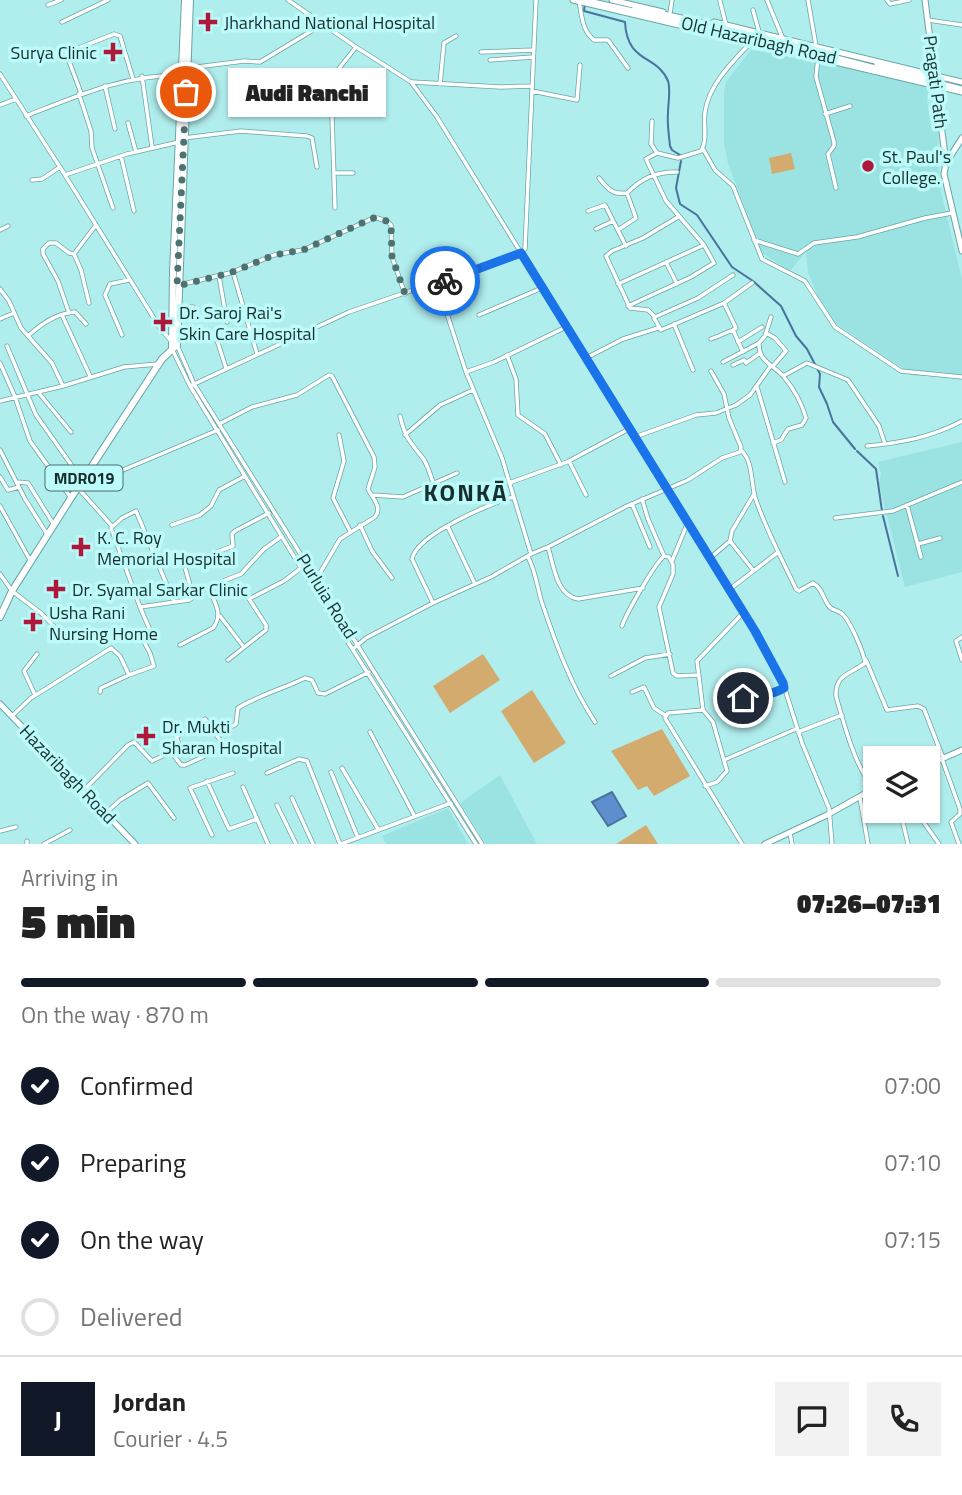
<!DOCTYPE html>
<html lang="en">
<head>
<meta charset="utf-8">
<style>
	:root { --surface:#fff; --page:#f2f2f2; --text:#222; --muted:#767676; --line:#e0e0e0; --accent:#111827 }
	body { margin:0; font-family:"Titillium Web",sans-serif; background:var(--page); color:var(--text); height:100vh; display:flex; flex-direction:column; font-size:26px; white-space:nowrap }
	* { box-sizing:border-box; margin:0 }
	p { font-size:23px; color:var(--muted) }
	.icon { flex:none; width:38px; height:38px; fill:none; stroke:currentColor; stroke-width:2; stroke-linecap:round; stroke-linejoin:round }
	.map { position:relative; height:844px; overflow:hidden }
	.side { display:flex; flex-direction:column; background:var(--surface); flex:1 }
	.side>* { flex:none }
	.fabs { position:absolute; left:863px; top:746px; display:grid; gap:14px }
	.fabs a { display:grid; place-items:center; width:77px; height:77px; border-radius:0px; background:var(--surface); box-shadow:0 2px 5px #0004; font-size:35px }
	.pin { position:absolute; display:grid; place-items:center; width:60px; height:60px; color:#fff; margin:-30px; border:4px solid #fff; border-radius:50%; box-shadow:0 2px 7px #0007 }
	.courier { position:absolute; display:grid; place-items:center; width:70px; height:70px; margin:-35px; border:5px solid #1a73e8; border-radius:50%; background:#fff; color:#222; box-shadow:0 2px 9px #0007 }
	.bubble { position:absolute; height:49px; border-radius:0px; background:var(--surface); box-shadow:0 2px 5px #0004; font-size:23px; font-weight:800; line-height:49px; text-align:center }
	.summary em { font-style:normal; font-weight:800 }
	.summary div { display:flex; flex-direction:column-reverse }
	.summary { display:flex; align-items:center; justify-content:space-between; height:119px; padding:0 21px }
	h1 { font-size:46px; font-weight:800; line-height:52px }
	.bar { display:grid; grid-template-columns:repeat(4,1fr); gap:10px 7px; align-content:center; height:84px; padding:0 21px }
	.bar i { height:9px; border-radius:5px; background:var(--line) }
	.bar .on { background:var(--accent) }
	.bar p { grid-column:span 4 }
	.line { display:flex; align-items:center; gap:18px; padding:0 21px; border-top:2px solid var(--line) }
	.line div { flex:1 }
	.round { display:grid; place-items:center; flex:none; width:74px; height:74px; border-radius:0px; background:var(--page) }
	ol { padding:0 21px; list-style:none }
	li { display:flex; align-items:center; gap:21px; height:77px }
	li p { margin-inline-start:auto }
	li .icon { padding:7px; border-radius:50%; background:var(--accent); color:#fff; stroke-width:4 }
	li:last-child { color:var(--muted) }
	li i { width:38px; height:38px; border:4px solid var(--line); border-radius:50% }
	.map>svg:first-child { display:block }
	.built { fill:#9be2e2 }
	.green { fill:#d4ab6e }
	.water { fill:#5e8ecd; stroke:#49729e; stroke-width:2 }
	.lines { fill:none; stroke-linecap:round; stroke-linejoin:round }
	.stream { stroke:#49729e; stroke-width:2 }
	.minor-casing { stroke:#69a5a5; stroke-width:5 }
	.tertiary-casing { stroke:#69a5a5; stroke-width:7 }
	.secondary-casing { stroke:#69a5a5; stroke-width:7 }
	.primary-casing { stroke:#69a5a5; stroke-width:8 }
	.minor { stroke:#fff; stroke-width:3.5 }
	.tertiary { stroke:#fff; stroke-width:5 }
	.secondary { stroke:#fff; stroke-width:5 }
	.primary { stroke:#fff; stroke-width:6 }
	.secondary-bridge-casing { stroke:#69a5a5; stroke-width:7; stroke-linecap:butt }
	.secondary-bridge { stroke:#fff; stroke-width:5 }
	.done { stroke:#4d7272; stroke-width:7; stroke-dasharray:0 12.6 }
	.route { stroke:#1a73e8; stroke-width:9 }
	.poi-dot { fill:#ae193b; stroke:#bdfbfb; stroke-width:2.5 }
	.labels { text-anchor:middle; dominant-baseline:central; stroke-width:7; stroke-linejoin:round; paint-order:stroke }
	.shield { fill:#bdfbfb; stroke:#496c6c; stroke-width:2 }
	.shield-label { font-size:16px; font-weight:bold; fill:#172f2f }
	.poi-label { font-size:18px; fill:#172f2f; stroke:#bdfbfb; text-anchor:start }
	.street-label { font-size:18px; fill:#172f2f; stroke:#bdfbfb }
	.district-label { font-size:24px; font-weight:bold; letter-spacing:2px; fill:#172f2f; stroke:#bdfbfb }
</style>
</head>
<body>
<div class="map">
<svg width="962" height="844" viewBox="0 0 962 844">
	<rect width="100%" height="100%" fill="#b0eded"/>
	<path class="built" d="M751 50 814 60 932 87V98L927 99 929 117H936L938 125 939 183 962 280V376H914L836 324 818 296 808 273 806 252 790 271 761 252 728 163 724 144V92L726 82Z
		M962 442V572L905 587 879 484 881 474 878 462Z
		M500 775 537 844H486L460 803Z
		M448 808 468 844H386L382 836Z"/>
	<path class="green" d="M791 153 795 169 772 174 769 158Z
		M483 654 500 680 450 713 433 686Z
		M532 690 566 743 534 763 501 711Z
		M662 729 690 776 654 796 647 786 638 790 611 751Z
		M646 825 658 844H616Z"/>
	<path class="water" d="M612 792 626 816 608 826 592 802Z"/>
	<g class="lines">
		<path class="stream" d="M585 4 584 11 625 22C627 64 657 54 668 81 671 90 668 103 668 113 667 124 669 135 670 146L672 150 680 155
			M681 161 676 188 680 204 697 215 732 267 753 281 781 306 796 336 807 349 820 374 819 387 827 404 833 422 855 449
			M857 451 876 469 882 511
			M883 516 898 576"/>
		<defs>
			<path id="minor" d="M288 0 356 47 411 82 437 117 755 631 783 683 802 743 829 808 832 844
				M767 0 783 39
				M808 0 816 46
				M887 0 890 4 909 0
				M579 1C582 16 582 31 594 40H608L628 68
				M720 1 726 25
				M48 5 61 0
				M753 10 759 32
				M670 13 672 0
				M928 20 962 25
				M62 22 108 0
				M481 52 533 50
				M818 57 816 77 834 142V146L828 154 836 188
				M490 60 533 57
				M189 68 244 61 260 62 323 24
				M0 74 65 175 127 154 179 142
				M142 76 152 147
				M412 82 500 87 532 86
				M440 84 444 43 456 36
				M105 86 115 129
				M532 91 577 100 580 65
				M81 93 66 53 114 34 120 36 133 79
				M79 94 91 131 92 148 113 208
				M0 105 16 99
				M825 114 850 106
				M26 116C79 95 124 75 182 75
				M652 121 651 144 657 153
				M128 123 136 152
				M184 138 241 131 307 136 312 138 317 167
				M703 149 715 170 733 186 762 259 805 281 835 327 901 371 962 377
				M121 156 134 211
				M334 173H353
				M65 175 160 328 171 341
				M599 178C608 189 612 195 627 193
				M32 180 42 179 60 167
				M335 208 331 85 333 76 356 47
				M588 211 605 205 626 246
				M678 217 643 238 612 251 606 256 630 308 648 310 655 317 698 298 733 275
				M596 229 613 221
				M0 230 8 226
				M618 230 636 218 627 193C642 178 655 172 677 172
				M754 240 798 254 814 243 857 237 925 218 952 213
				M74 254 81 270 89 303
				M666 262 677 284
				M233 272 257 354
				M219 276 227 322
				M437 283 466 372
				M618 284 704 245
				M179 285 230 273 274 255 303 250 369 220 377 218 387 221 391 225 392 257 405 294
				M0 289 9 301 21 328 52 363 63 386
				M724 303 736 328 733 330 743 352
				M628 306 691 277 714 263 704 245 666 201 646 159 657 153 678 158 701 151C708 140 703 125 705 112 709 84 732 63 751 42
				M179 307H193
				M69 313 58 281 43 254V249L49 243H56L69 253 74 254 96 225
				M62 315 90 376
				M479 315 542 288
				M771 317 765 336 759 343C758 362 774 365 784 377 793 388 802 404 806 418L802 425 788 429 781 440 773 443
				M654 318 661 330 724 303 752 283
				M0 319 14 313
				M674 324 693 370
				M766 333 775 338 786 351 773 366
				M122 335 105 295 110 284 129 280
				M28 336C41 324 56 313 75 312L86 324
				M711 339 733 330
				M217 340 226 368
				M738 342 762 327
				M177 345 194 384 482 844
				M7 346 36 415 82 480
				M173 351 190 386 301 568 476 844
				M507 355 516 379 518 415 545 434 561 465
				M586 358 623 339 658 328
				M723 362 759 343
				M0 363 15 397 30 441 71 498
				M733 365 744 360 746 363 760 353
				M783 376 807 363 848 380 879 426 885 444
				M190 386 349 312 521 253 525 249 536 0
				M757 387 785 482
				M38 392 71 432
				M0 401 63 386 124 367 158 364
				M400 416C405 437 409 441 422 457 428 464 430 476 434 484
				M219 424 252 407 297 395 329 375 332 376 374 457 375 467 368 489C372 498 383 507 375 517L340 539 317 578 311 583
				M339 435 344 461 333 498 350 531
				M405 435 440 405 473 390
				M635 437 696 415 716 413 736 405 750 395 770 367
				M867 446C901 443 932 437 962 421
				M0 450 25 499 47 534
				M741 450C753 461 751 483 755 497 765 528 782 559 796 589L799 591 813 583C821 587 823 597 828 605 832 611 836 609 841 613 849 618 864 653 865 663 851 674 835 674 836 696 844 724 855 767 874 789
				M569 461 586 495
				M123 470 218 430
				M0 477 8 490 19 487
				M17 482 28 483 54 525
				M509 483 567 462 629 429
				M78 488 112 526
				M372 495 403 497 457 473
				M642 499 648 519 664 556
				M632 504 650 547
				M907 505 921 557
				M0 506 30 560
				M835 518 893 511 962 482
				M172 525 200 515 211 506 219 490 245 476
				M360 525 372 551 392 578
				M448 527 475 584
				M918 544 940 538
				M548 547C554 566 556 595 578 599L643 588
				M531 554 502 458 466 372 494 362 566 327
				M528 557C536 572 537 587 542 603 556 644 571 686 595 722
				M710 558 730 541
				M672 561 688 522
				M753 570 730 541 732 531 754 494
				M0 574 12 591 42 614 68 641
				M730 589 777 553
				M193 596 184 564 233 546 232 534 235 531 269 513
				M433 603 412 559C417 534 490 504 513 497
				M140 607 111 528 122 518 136 511 174 602
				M220 616 243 646
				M622 626C627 612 654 565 664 556L669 557 673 565V574L659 607 673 673 677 676 698 675
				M962 637 956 641 962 660
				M180 645 213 628C224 614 214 601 208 587
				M353 649 366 638 433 603 491 577 531 554 550 546 627 506 688 480 722 458 740 452 741 447 729 418 724 394 711 371
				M228 660 266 630V625L249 599 284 581 301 568
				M866 660 887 710 918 706 924 709 943 758
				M129 675 154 666 150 653 142 638 150 630 140 607 189 600 208 587 241 574 264 549 282 536
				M611 676 645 658 670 654
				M632 692 644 687 654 708 665 715
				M35 695 24 671 37 654
				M734 704 755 692 770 695 784 688
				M703 710 713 722 727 771 717 782 705 786
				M12 716 31 698 111 648 120 656 129 675 101 688 100 692
				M370 732 414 815
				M798 732 842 715
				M217 736 236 724 238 708C259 695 283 689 305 678L312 680 318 693 325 694 369 672
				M942 759 960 809V814L951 822 959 844
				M724 760 796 729
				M342 768 378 829
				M331 772 358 838
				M267 773 299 759 307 761 340 844
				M207 781 229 829 257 819
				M243 787 268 844
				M84 790 128 745 134 742 152 761 171 752 181 765H185L225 747 205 719 176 737 179 744 171 752
				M292 798 313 844
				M860 798 868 844
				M277 805 296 844
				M900 810 908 844
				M915 810 939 844
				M105 814 120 800 148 783 174 818
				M0 831 16 827
				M790 833 792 844
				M212 835 190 788 233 773
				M27 841V844
				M44 844 70 830
				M341 844 451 803
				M742 844 665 718 668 713 703 710 697 661 744 612"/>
			<path id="tertiary" d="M573 0 962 92
				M612 0 663 12
				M925 0 946 163
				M714 22 962 82
				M962 138 946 163 944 174 962 251
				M928 765 962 750
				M765 844 827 815 875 788"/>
			<path id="secondary" d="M584 0 786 45 934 83
				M635 8 728 28
				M877 64 934 79
				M938 83 962 89
				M0 704 135 844"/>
			<path id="primary" d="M172 349 173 272 185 0
				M0 617 12 591 71 498 162 359 177 345 190 0"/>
		</defs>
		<use href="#minor" class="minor-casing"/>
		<use href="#tertiary" class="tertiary-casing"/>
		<use href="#secondary" class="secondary-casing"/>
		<use href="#primary" class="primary-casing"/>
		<use href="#minor" class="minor"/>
		<use href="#tertiary" class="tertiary"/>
		<use href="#secondary" class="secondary"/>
		<use href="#primary" class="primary"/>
		<defs>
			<path id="secondary-bridge" d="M934 79 938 80"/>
		</defs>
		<use href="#secondary-bridge" class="secondary-bridge-casing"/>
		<use href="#secondary-bridge" class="secondary-bridge"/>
	</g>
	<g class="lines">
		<path class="done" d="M186 92 177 286 230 273 274 255 303 250 373 218 387 221 391 225 392 257 405 294 445 281"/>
		<path class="route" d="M445 281 521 253 755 631 783 683 784 688C773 694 769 694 757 692L743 698"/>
	</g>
	<g class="poi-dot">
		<path d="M204.5 11.5h7v7h7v7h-7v7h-7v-7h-7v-7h7z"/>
		<path d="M109.5 41.5h7v7h7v7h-7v7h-7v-7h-7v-7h7z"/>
		<circle cx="868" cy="166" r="7"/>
		<path d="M159.5 311.5h7v7h7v7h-7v7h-7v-7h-7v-7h7z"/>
		<path d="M77.5 536.5h7v7h7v7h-7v7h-7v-7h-7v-7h7z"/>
		<path d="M52.5 578.5h7v7h7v7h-7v7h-7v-7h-7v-7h7z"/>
		<path d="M29.5 611.5h7v7h7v7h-7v7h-7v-7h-7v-7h7z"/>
		<path d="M142.5 725.5h7v7h7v7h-7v7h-7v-7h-7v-7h7z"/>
	</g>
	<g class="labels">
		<rect class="shield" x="45.5" y="465.5" width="77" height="25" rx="5"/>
		<g class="shield-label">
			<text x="84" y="478">MDR019</text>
		</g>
		<g class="poi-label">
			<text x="224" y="22">Jharkhand National Hospital</text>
			<text x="97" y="52" text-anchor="end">Surya Clinic</text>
			<text x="882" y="156">St. Paul's<tspan x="882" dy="21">College.</tspan></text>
			<text x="179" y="312">Dr. Saroj Rai's<tspan x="179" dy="21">Skin Care Hospital</tspan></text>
			<text x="97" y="537">K. C. Roy<tspan x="97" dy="21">Memorial Hospital</tspan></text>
			<text x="72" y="589">Dr. Syamal Sarkar Clinic</text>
			<text x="49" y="612">Usha Rani<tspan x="49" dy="21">Nursing Home</tspan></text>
			<text x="162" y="726">Dr. Mukti<tspan x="162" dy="21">Sharan Hospital</tspan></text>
		</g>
		<g class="street-label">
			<text transform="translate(759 40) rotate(13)">Old Hazaribagh Road</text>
			<text transform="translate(936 82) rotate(83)">Pragati Path</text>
			<text transform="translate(327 596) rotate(58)">Purluia Road</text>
			<text transform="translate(68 774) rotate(46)">Hazaribagh Road</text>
		</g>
		<g class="district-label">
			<text x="466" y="492">KONKĀ</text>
		</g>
	</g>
</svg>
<div class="fabs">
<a><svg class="icon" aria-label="layers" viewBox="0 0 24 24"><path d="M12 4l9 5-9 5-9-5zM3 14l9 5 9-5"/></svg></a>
</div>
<div class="pin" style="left:186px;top:92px;background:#ea580c"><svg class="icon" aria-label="bag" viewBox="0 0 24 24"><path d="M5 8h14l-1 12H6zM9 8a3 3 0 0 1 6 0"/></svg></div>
<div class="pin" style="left:743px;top:698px;background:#1f2937"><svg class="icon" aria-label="home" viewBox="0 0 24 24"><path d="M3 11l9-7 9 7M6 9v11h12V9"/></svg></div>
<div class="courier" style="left:445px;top:281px"><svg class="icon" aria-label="bike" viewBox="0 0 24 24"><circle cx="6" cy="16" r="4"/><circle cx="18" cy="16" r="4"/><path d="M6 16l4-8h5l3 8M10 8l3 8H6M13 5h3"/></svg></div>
<div class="bubble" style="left:228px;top:68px;width:158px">Audi Ranchi</div>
</div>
<section class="side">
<div class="summary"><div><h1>5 min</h1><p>Arriving in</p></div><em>07:26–07:31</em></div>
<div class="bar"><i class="on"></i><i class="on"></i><i class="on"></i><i></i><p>On the way · 870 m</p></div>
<ol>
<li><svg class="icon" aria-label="check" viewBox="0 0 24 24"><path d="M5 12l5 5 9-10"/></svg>Confirmed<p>07:00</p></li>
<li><svg class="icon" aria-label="check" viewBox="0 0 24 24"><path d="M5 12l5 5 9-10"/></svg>Preparing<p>07:10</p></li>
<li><svg class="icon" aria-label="check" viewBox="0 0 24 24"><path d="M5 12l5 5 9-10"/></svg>On the way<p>07:15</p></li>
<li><i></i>Delivered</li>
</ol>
<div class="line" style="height:126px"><b class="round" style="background:var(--accent);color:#fff">J</b><div><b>Jordan</b><p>Courier · 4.5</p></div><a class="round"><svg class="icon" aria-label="chat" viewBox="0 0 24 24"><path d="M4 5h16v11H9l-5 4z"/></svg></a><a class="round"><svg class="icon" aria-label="phone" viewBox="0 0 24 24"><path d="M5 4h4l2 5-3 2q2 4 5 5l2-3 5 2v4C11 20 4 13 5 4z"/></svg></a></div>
</section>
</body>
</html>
